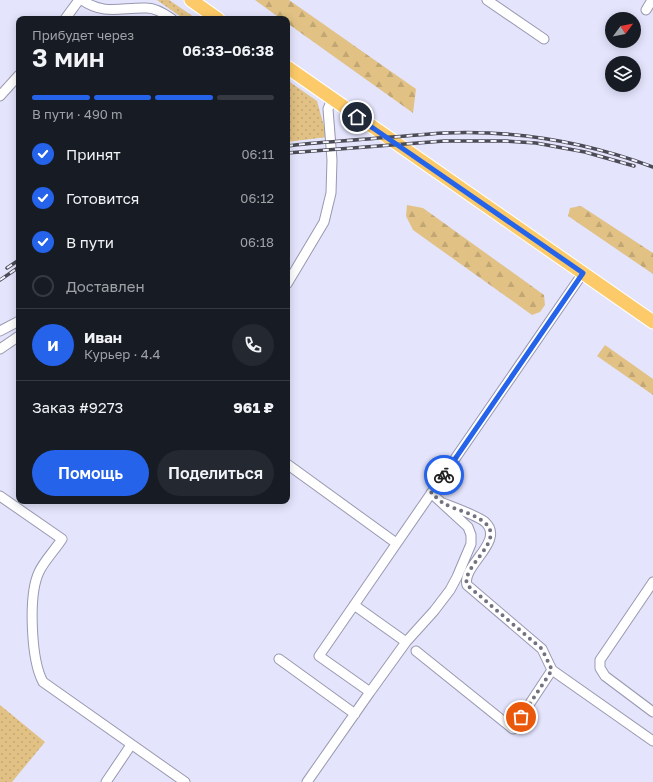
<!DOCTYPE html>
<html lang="ru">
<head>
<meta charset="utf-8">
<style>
	:root { --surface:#171b24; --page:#242831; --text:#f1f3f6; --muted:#9ea1a6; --line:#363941; --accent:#2563eb }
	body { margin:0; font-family:"Golos Text",sans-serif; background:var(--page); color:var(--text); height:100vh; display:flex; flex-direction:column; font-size:15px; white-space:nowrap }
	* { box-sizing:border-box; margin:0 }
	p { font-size:13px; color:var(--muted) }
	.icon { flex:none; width:22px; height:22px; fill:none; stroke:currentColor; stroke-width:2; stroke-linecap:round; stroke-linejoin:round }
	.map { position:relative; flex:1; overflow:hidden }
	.panel { position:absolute; left:16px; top:16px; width:274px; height:488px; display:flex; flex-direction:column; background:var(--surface); border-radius:8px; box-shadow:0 2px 10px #0003 }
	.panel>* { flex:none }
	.needle { width:26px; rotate:58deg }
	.fabs { position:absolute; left:605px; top:12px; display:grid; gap:8px }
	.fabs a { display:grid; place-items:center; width:36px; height:36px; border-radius:50%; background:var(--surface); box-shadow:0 2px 10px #0003; font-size:20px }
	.pin { position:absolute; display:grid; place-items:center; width:34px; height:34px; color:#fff; margin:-17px; border:2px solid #fff; border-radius:50%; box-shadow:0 1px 4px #0007 }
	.courier { position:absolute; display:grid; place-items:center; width:40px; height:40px; margin:-20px; border:3px solid #2563eb; border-radius:50%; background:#fff; color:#222; box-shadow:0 1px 5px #0007 }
	.overview em { font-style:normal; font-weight:600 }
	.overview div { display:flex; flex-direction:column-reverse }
	.overview { display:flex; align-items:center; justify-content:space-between; height:68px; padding:0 16px }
	h1 { font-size:26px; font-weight:600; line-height:30px }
	.bar { display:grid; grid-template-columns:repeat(4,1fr); gap:6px 4px; align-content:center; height:48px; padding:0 16px }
	.bar i { height:5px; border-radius:3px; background:var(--line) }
	.bar .selected { background:var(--accent) }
	.bar p { grid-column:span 4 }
	.line { display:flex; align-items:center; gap:10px; padding:0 16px; border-top:1px solid var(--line) }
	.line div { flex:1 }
	.round { display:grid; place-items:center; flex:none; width:42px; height:42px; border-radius:21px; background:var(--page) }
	ol { padding:0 16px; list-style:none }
	li { display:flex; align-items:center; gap:12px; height:44px }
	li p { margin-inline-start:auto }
	li .icon { padding:4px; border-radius:50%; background:var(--accent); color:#fff; stroke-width:4 }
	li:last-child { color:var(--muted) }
	li i { width:22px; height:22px; border:2px solid var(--line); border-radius:50% }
	.button { display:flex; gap:8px; margin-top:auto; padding:8px 16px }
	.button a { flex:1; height:46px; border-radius:24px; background:var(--accent); color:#fff; font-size:16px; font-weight:600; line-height:46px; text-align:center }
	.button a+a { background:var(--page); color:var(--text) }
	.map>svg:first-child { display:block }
	.grass { fill:url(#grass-dots) }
	.forest { fill:url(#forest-firs) }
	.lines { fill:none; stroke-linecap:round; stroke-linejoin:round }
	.minor-casing { stroke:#9898b0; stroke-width:11 }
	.highway-casing { stroke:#fff; stroke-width:15 }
	.minor { stroke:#fff; stroke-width:9 }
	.highway { stroke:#fcca68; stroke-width:13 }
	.rail-casing { stroke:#4c4c58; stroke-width:3.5 }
	.rail { stroke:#f3f3fd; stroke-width:2; stroke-dasharray:6; stroke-linecap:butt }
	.done { stroke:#727281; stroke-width:4; stroke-dasharray:0 7.2 }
	.route { stroke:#2563eb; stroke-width:5 }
</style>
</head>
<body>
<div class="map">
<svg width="653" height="782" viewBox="0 0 653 782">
	<defs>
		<pattern id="grass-dots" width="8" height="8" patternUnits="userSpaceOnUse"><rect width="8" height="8" fill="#e1c184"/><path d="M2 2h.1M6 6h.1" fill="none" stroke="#c2a673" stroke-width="1.8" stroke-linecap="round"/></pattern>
		<pattern id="forest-firs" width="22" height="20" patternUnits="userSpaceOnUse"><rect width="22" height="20" fill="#e1c184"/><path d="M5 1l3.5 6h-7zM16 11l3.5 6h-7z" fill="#c2a673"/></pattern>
	</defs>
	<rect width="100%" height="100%" fill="#e4e4fd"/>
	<path class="grass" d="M157 0H169L197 19H184Z
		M287 80 317 101 327 137 287 142Z
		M0 705 45 742 12 782H0Z"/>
	<path class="forest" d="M255 0H289L416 89 413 113 287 23V19H281Z
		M407 205 423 208 544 295 545 305 540 312 532 315 413 230 406 216Z
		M581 206 653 253V274L568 216 570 208Z
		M605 345 653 379V395L597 356Z"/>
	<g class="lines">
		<defs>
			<path id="minor" d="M82 0C105 16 122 7 147 8 156 8 165 14 172 19
				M487 0 544 39
				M646 10 652 0
				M65 19 79 0
				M0 96 19 75
				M287 284 324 222 331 193 332 160 328 109 332 99
				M0 331 19 321
				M0 349 19 336
				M287 464 396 543
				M0 496 62 539C55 550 44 561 39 572 28 595 31 660 43 682L185 782
				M443 503C453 507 478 516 485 522 506 541 461 566 467 585L542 649 552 670 653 741
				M653 582 600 660V668L605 676 653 712
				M354 605 406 642
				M416 651 513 729 552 670
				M279 659 355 714
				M370 692 406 642 434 611 450 590 457 577 471 544V535L468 527 431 493
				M106 782 131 745
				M307 782 370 692 319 656 583 273"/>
			<path id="highway" d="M191 0 218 19
				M287 67 653 322"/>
		</defs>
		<use href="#minor" class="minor-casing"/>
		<use href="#highway" class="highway-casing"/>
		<use href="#minor" class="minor"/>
		<use href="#highway" class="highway"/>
		<defs>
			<path id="rail" d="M287 146C317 142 348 141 378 138 400 137 422 134 445 133 516 130 586 142 653 167
				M287 153 444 141H506L536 143 585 152 634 166
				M7 268 19 260
				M0 280 19 267"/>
		</defs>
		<use href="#rail" class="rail-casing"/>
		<use href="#rail" class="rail"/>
	</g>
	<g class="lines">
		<path class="done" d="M444 475 431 493C435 496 439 500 443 503 455 510 476 514 485 523 506 541 461 566 467 585L542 649 552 670 521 717"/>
		<path class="route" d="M357 117 583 273 444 475"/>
	</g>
</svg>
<div class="fabs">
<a><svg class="needle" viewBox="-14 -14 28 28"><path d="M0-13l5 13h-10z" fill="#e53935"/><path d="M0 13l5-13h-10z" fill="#9ea1a6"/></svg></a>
<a><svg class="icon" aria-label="layers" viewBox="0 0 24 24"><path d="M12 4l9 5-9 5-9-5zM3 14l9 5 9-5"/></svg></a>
</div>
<div class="pin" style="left:521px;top:717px;background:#ea580c"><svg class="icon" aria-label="bag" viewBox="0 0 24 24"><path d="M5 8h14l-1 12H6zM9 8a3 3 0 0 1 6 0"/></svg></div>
<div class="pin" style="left:357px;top:117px;background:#1f2937"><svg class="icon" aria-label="home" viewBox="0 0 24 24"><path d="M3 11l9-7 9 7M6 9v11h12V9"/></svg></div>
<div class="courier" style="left:444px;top:475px"><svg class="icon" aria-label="bike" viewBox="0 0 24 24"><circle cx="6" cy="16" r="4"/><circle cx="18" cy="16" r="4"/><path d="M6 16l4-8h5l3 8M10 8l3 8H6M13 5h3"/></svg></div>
<section class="panel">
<div class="overview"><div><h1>3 мин</h1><p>Прибудет через</p></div><em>06:33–06:38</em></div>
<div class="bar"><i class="selected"></i><i class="selected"></i><i class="selected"></i><i></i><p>В пути · 490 m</p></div>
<ol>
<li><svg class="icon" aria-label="check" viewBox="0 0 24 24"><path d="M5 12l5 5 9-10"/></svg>Принят<p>06:11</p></li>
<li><svg class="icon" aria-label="check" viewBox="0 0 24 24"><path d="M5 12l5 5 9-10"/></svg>Готовится<p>06:12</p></li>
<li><svg class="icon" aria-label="check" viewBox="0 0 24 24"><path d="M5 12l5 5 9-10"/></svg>В пути<p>06:18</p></li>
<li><i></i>Доставлен</li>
</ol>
<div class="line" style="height:72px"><b class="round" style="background:var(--accent);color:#fff">И</b><div><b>Иван</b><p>Курьер · 4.4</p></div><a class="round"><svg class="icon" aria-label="phone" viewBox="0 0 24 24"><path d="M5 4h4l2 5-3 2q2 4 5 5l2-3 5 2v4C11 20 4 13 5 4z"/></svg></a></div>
<div class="line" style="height:52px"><div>Заказ #9273</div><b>961 ₽</b></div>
<div class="button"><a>Помощь</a><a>Поделиться</a></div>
</section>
</div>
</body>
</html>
